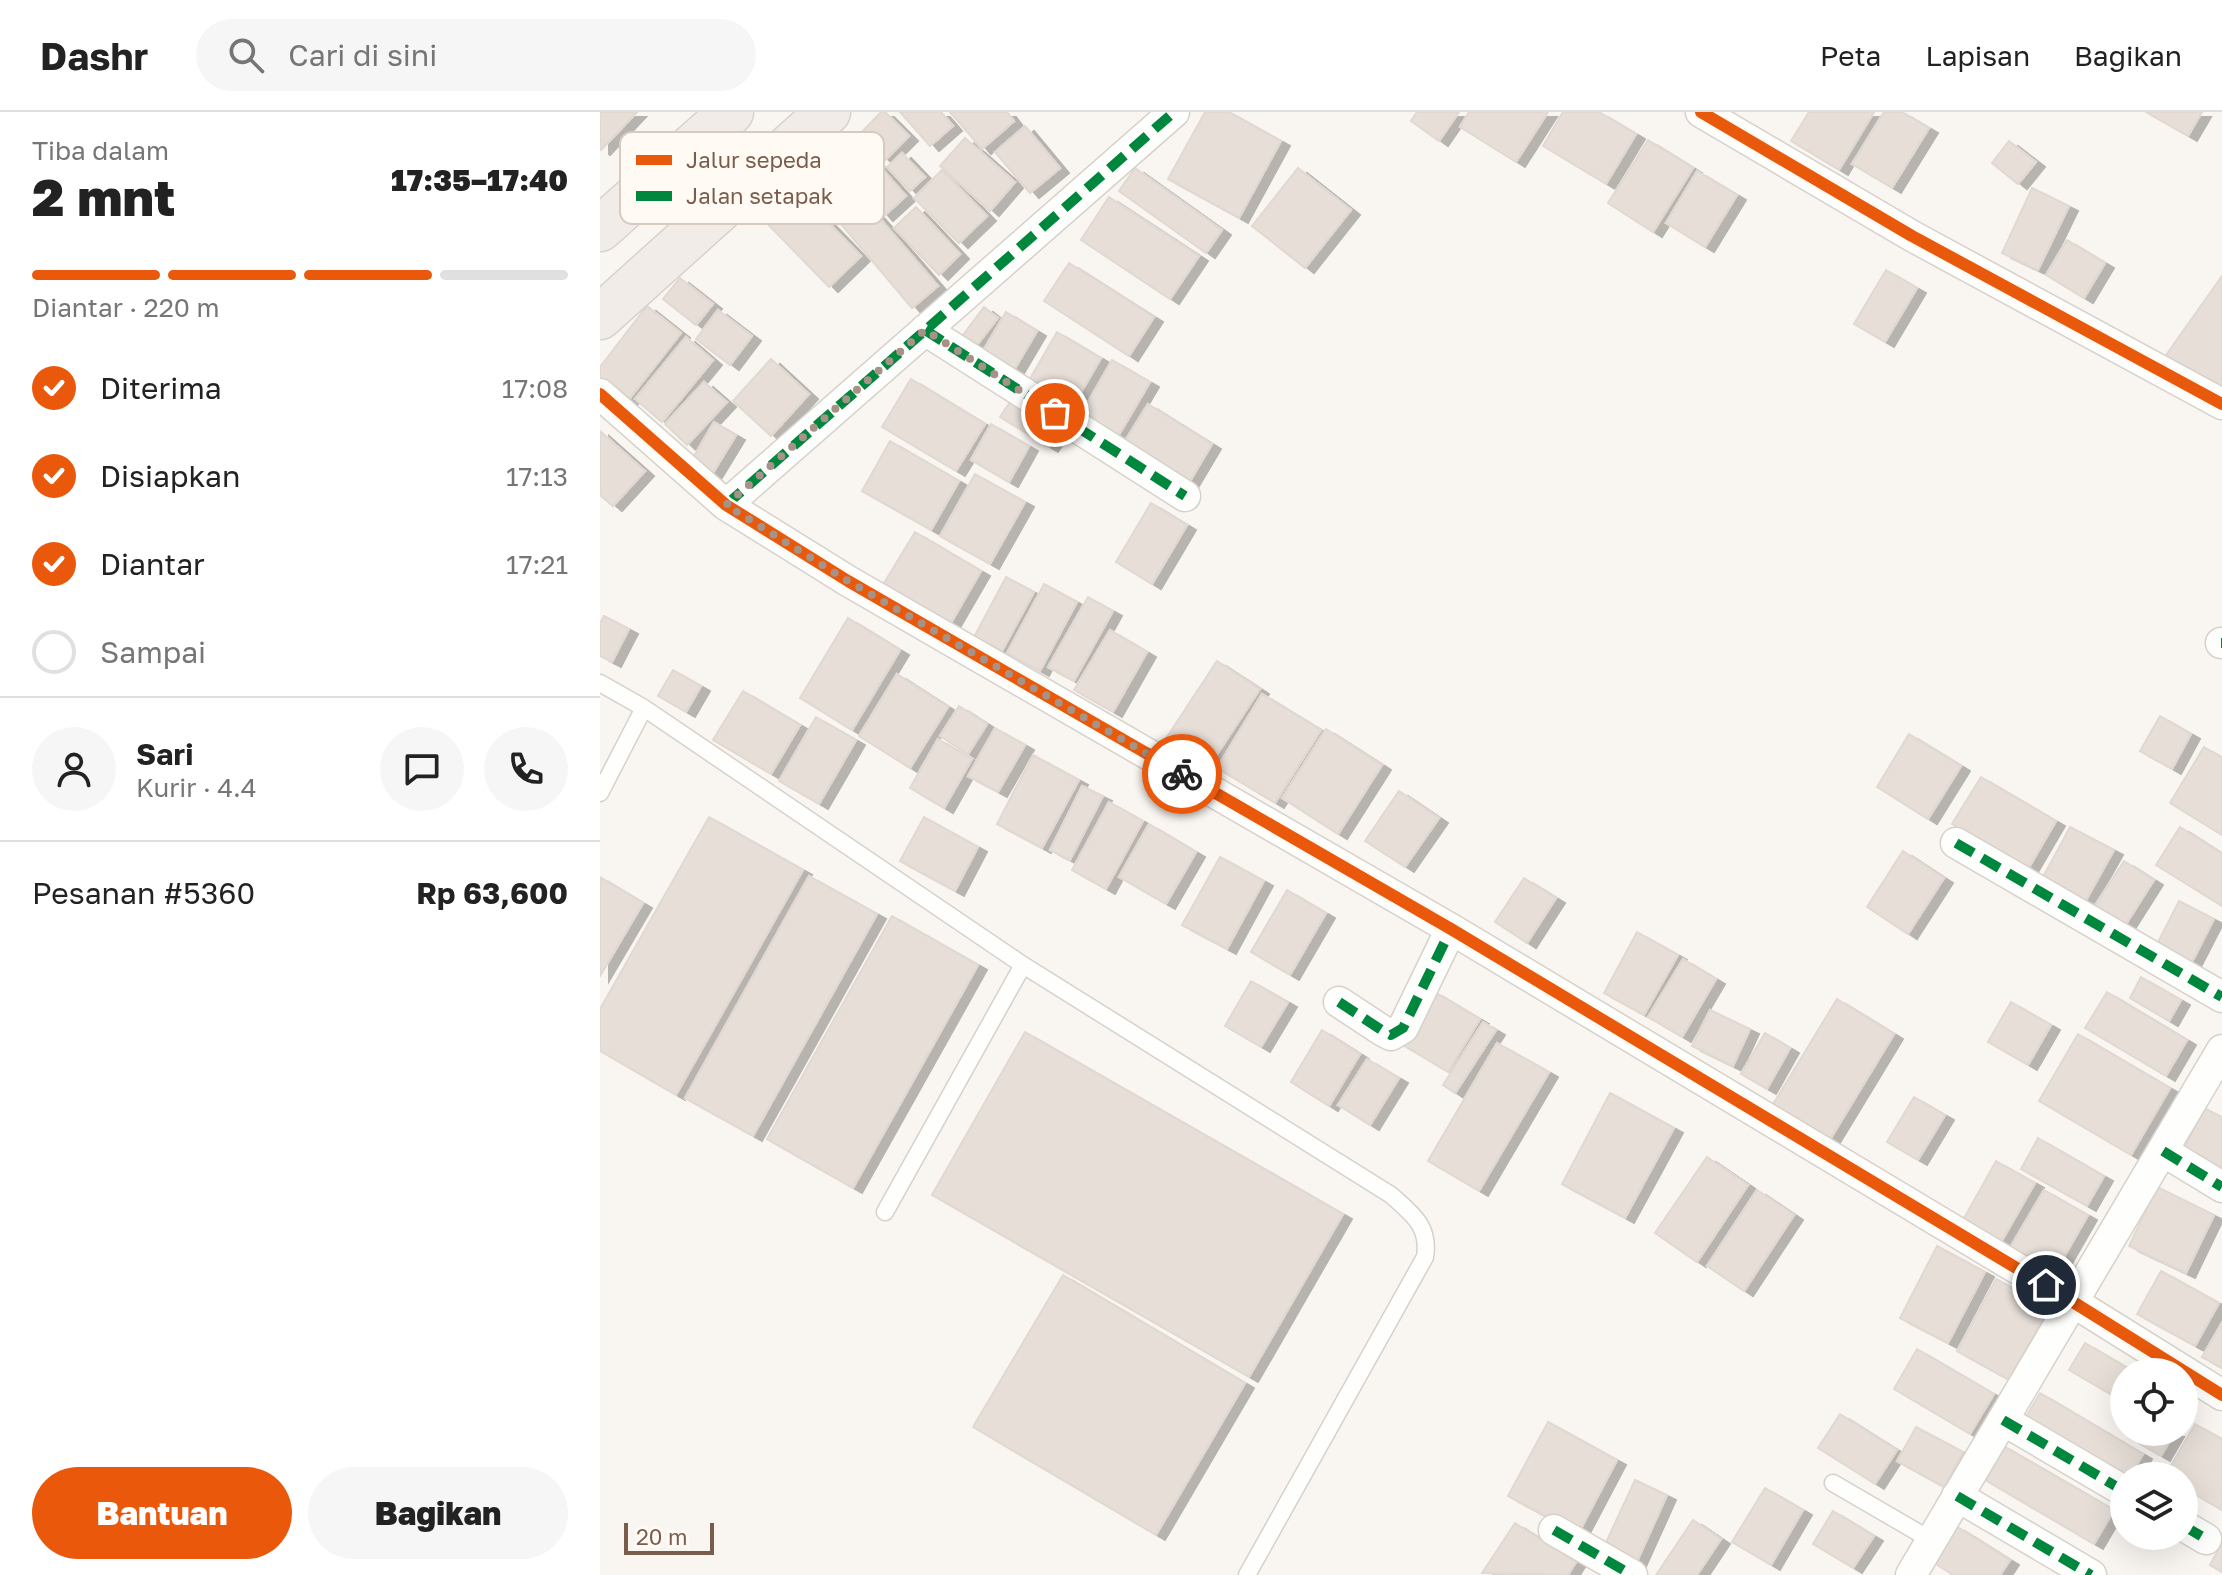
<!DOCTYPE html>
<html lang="id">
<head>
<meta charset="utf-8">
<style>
	:root { --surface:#fff; --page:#f6f6f6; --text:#222; --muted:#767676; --line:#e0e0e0; --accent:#ea580c }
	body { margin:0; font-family:"Golos Text",sans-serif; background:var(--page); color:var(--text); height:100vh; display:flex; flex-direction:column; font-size:30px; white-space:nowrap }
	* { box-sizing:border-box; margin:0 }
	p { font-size:26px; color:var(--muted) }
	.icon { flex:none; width:44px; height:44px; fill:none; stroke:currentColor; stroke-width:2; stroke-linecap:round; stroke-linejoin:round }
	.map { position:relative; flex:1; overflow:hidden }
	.panel { display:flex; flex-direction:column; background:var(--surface); width:600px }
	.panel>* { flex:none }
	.buttons { position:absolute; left:1510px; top:1246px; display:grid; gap:16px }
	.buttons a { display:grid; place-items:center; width:88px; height:88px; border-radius:50%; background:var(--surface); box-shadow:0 8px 32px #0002; font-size:40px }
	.scale { position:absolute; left:24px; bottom:20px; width:90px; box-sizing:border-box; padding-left:8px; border:4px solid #7a5c4d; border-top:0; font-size:22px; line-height:28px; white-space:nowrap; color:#7a5c4d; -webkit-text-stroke:6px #fffaf3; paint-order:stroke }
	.pin { position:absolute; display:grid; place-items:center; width:68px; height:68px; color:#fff; margin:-34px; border:4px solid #fff; border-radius:50%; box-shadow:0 2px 8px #0007 }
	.courier { position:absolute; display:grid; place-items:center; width:80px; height:80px; margin:-40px; border:6px solid #ea580c; border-radius:50%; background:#fff; color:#222; box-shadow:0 2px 10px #0007 }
	.summary em { font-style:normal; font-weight:800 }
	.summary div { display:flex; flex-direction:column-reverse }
	.summary { display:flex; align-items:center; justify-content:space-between; height:136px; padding:0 32px }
	h1 { font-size:52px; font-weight:800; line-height:60px }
	.bar { display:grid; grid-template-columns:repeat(4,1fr); gap:12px 8px; align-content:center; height:96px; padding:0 32px }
	.bar i { height:10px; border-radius:6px; background:var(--line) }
	.bar .selected { background:var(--accent) }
	.bar p { grid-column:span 4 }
	.line { display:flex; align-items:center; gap:20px; padding:0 32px; border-top:2px solid var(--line) }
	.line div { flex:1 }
	.round { display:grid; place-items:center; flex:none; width:84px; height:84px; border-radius:42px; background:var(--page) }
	ol { padding:0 32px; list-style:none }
	li { display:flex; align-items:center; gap:24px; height:88px }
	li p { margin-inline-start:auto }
	li .icon { padding:8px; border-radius:50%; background:var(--accent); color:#fff; stroke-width:4 }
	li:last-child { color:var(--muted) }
	li i { width:44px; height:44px; border:4px solid var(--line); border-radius:50% }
	.cta { display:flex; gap:16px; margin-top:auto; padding:16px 32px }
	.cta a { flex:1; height:92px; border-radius:48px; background:var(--accent); color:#fff; font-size:32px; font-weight:800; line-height:92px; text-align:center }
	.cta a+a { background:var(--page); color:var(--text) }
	header { display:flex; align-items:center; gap:48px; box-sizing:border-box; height:112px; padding:0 40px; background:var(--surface); border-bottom:2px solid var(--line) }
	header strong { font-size:38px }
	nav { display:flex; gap:44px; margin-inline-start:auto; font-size:28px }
	.search { width:560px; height:72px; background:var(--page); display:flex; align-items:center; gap:20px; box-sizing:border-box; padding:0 28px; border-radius:44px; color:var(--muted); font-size:30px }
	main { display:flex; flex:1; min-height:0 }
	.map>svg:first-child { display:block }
	.building { fill:#e6ded7; stroke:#e2d8d2; stroke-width:2; filter:url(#shadow) }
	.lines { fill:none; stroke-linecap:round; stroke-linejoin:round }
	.service-casing { stroke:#d7d1cb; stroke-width:19 }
	.minor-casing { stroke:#d7d1cb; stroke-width:33 }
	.trunk-casing { stroke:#dad1cc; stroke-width:47 }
	.service { stroke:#fefefd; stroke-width:16 }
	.minor { stroke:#fefefd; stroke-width:30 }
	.trunk { stroke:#f2ece8; stroke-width:44 }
	.quiet { stroke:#00873e; stroke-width:10; stroke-dasharray:20 10; stroke-linecap:butt }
	.cycleway-casing { stroke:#fffaf3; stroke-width:17 }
	.cycleway { stroke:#e8590c; stroke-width:12 }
	.done { stroke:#a69286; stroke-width:8; stroke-dasharray:0 14.4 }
	.route { stroke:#ea580c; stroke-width:10 }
	.key { fill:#fffaf3; stroke:#d7cbc1; stroke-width:2 }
	.key-label { font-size:22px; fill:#7a5c4d }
</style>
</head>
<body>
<header>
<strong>Dashr</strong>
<div class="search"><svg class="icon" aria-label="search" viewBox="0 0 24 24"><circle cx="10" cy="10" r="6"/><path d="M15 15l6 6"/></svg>Cari di sini</div>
<nav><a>Peta</a><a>Lapisan</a><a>Bagikan</a></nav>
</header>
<main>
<section class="panel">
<div class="summary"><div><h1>2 mnt</h1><p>Tiba dalam</p></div><em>17:35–17:40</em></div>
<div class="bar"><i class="selected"></i><i class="selected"></i><i class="selected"></i><i></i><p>Diantar · 220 m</p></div>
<ol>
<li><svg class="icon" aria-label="check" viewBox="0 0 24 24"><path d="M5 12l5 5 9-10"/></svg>Diterima<p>17:08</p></li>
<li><svg class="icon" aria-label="check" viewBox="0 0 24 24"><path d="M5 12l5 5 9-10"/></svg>Disiapkan<p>17:13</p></li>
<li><svg class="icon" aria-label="check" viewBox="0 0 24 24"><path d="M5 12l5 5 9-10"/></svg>Diantar<p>17:21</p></li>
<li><i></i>Sampai</li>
</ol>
<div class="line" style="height:144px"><a class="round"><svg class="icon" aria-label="person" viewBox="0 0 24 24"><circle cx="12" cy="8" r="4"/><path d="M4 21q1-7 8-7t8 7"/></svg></a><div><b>Sari</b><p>Kurir · 4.4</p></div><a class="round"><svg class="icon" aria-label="chat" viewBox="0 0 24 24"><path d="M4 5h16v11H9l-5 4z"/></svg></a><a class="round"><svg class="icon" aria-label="phone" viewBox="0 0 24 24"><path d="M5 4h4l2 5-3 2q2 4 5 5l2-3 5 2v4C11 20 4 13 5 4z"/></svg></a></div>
<div class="line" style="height:104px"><div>Pesanan #5360</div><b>Rp 63,600</b></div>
<div class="cta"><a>Bantuan</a><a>Bagikan</a></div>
</section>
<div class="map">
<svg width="1622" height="1463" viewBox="0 0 1622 1463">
	<defs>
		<filter id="shadow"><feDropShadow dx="9" dy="5" stdDeviation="0" flood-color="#0004"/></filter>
	</defs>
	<rect width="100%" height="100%" fill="#f9f5f0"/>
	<path class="building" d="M0 0H37L1 38 0 37Z
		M281 0H285L309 24 285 48 259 23Z
		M300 0H341L353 14 330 34Z
		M350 0H407L414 9 382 37Z
		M605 0H629L681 29 639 106 568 67Z
		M817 0H859L839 29 811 9Z
		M869 0H948L916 50 860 15Z
		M963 0H999L1036 22 1006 72 943 34Z
		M1209 0H1274L1239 58 1191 29Z
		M1284 0H1302L1329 16 1292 76 1252 52Z
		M1546 0H1602L1588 24Z
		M425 14 460 56 430 81 395 40Z
		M252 23 306 84 284 104 230 43Z
		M365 26 415 70 390 99 340 54Z
		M1048 28 1093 56 1053 120 1008 91Z
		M1409 29 1436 50 1418 72 1392 51Z
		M302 41 325 65 310 79 287 55Z
		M227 45 338 174 312 196 202 66Z
		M535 56 622 118 606 141 519 79Z
		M698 56 751 98 705 156 652 114Z
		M342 58 387 104 359 131 314 86Z
		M1097 59 1137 83 1105 135 1066 111Z
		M187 68 261 144 229 175 155 99Z
		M1432 76 1469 94 1438 158 1402 141Z
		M509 85 599 144 570 187 481 128Z
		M316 95 360 142 339 163 294 116Z
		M1467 128 1505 151 1484 186 1446 163Z
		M469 151 554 205 529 244 444 189Z
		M1286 158 1317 176 1285 230 1254 212Z
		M1622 164V286L1564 246Z
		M80 166 113 192 96 213 63 187Z
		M47 194 81 221 26 291 0 271V255Z
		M384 195 398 206 377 233 363 223Z
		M118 198 152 224 130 253 96 227Z
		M406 200 437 219 414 258 383 239Z
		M457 220 501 246 468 303 424 277Z
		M86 225 113 248 62 310 35 287Z
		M171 247 209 282 171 324 133 289Z
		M512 248 550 270 516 328 479 306Z
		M311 267 385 312 356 359 282 315Z
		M104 270 127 290 87 333 65 312Z
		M412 287 460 318 449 335 400 305Z
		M548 292 612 332 587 374 522 334Z
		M114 310 136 323 111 364 90 351Z
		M391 312 429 334 409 370 371 348Z
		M0 319 45 359 13 394 0 383Z
		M290 329 359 369 331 418 262 379Z
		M375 362 425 390 390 452 340 424Z
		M551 391 587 413 552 472 516 450Z
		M315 420 381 459 345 521 278 481Z
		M406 465 434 480 402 539 374 525Z
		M444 472 477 490 440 559 407 541Z
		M488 485 513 499 474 569 448 555Z
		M4 504 29 517 12 550 0 544V511Z
		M248 506 300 538 252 618 200 586Z
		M510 518 547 540 513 600 474 578Z
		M617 549 660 577 610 653 567 625Z
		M73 558 101 574 86 600 58 584Z
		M297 562 348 595 310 656 259 624Z
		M143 579 200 613 171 662 113 628Z
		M662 582 721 618 675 691 617 656Z
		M359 594 387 612 368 642 340 624Z
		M1560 604 1591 622 1572 657 1540 639Z
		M216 605 256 628 219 692 179 669Z
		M395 616 425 633 398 680 368 664Z
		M726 617 782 653 738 722 682 686Z
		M1309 622 1361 654 1328 707 1277 675Z
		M338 627 372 647 344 696 310 676Z
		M1604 635 1622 646V723L1570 691Z
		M433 643 479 668 442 736 397 712Z
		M1381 665 1456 709 1428 757 1352 712Z
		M482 674 503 684 470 748 450 738Z
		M799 679 839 706 805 755 765 729Z
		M509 690 543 709 506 777 472 758Z
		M109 705 203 758 76 983 0 939V897Z
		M324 705 378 735 355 779 300 749Z
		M549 712 596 740 566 792 519 765Z
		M1470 715 1514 738 1480 799 1437 776Z
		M1580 715 1622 742V794L1556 753Z
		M1303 739 1344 766 1308 822 1267 795Z
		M620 745 664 769 627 837 582 813Z
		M1524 749 1554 768 1521 820 1490 801Z
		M209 764 277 802 153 1024 85 986Z
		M0 765 43 791 0 864Z
		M924 766 956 786 927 831 895 810Z
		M687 778 726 801 690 863 651 840Z
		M1579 789 1614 807 1592 850 1557 832Z
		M292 804 378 853 253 1076 167 1027Z
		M1037 820 1078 843 1044 903 1004 881Z
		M1083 847 1116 867 1082 925 1048 905Z
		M1541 865 1581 888 1569 909 1530 886Z
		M651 869 688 890 661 935 625 914Z
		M833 879 880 907 848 960 801 932Z
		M1507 880 1587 928 1566 964 1485 916Z
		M1237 887 1294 922 1229 1029 1172 994Z
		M1411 890 1451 913 1428 953 1388 930Z
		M1110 898 1150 917 1133 954 1092 934Z
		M883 910 896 918 855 981 843 973Z
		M722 918 760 942 729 994 691 970Z
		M425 920 743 1102 649 1265 332 1083Z
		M1165 921 1190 936 1167 977 1141 962Z
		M1478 922 1570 976 1531 1043 1439 989Z
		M897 931 949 960 879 1079 828 1049Z
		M767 947 799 966 770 1013 738 993Z
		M1010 981 1074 1016 1025 1106 962 1072Z
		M1314 985 1345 1003 1318 1048 1287 1030Z
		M1604 996 1622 1005V1065L1580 1045Z
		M1438 1026 1504 1064 1487 1094 1421 1057Z
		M1107 1045 1148 1073 1097 1150 1055 1121Z
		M1396 1049 1435 1071 1400 1132 1362 1110Z
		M1557 1075 1614 1103 1586 1161 1529 1134Z
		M1157 1078 1194 1103 1144 1179 1107 1154Z
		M1444 1078 1488 1103 1453 1164 1408 1139Z
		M1337 1134 1385 1160 1348 1231 1300 1206Z
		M1561 1159 1619 1191 1595 1234 1537 1202Z
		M463 1163 645 1271 556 1423 373 1315Z
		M1396 1167 1449 1196 1409 1268 1357 1239Z
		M1622 1211V1256L1602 1245Z
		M1485 1231 1534 1260H1524V1290L1469 1258Z
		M1317 1237 1394 1282 1370 1322 1294 1277Z
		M1440 1281 1543 1342 1530 1364H1524L1423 1310Z
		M1240 1302 1297 1338 1275 1372 1218 1336Z
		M948 1310 1017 1348 978 1422 908 1384Z
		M1595 1312 1622 1327V1398L1584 1376V1364H1565Z
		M1316 1315 1363 1340 1344 1375 1297 1349Z
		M1534 1320H1575L1561 1344 1530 1326Z
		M1400 1332 1514 1398 1494 1432 1380 1365Z
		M1035 1368 1067 1383 1035 1454 1002 1439Z
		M1165 1376 1203 1398 1171 1453 1132 1430Z
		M1233 1399 1274 1424 1253 1456 1213 1432Z
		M1093 1408 1121 1427 1097 1463H1056Z
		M915 1411 976 1450 968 1463 882 1461Z
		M1356 1414 1410 1448 1400 1463H1353L1333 1450Z
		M1622 1430V1460L1610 1453Z"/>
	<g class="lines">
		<defs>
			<path id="service" d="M0 571 44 596 423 853 791 1083C812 1102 830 1114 825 1145L647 1463
				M0 681 44 596
				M285 1100 423 853
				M1233 1371 1331 1428"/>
			<path id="minor" d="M1101 0 1312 124 1622 292
				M325 218 585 384
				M0 282 126 393 248 469 851 817 1473 1190 1622 1283
				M126 393 574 0
				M1621 531H1622
				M1356 731 1622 885
				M739 890 783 919 791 923 803 916 851 817
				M1563 1039 1622 1075
				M1403 1308 1524 1379
				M1357 1384 1491 1463
				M1584 1414 1606 1427
				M954 1418 1032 1463
				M1311 1463 1622 938"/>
			<path id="trunk" d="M0 117 131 0
				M0 205 228 0"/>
		</defs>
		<use href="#service" class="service-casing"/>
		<use href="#minor" class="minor-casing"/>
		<use href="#trunk" class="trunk-casing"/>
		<use href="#service" class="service"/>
		<use href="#minor" class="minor"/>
		<use href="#trunk" class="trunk"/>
		<path class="quiet" d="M325 218 585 384
			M126 393 574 0
			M1621 531H1622
			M1356 731 1622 885
			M739 890 783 919 791 923 803 916 851 817
			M1563 1039 1622 1075
			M1403 1308 1524 1379
			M1357 1384 1491 1463
			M1584 1414 1606 1427
			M954 1418 1032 1463"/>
		<defs>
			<path id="cycleway" d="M1101 0 1312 124 1622 292
				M0 282 126 393 248 469 851 817 1473 1190 1622 1283"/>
		</defs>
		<use href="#cycleway" class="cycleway-casing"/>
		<use href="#cycleway" class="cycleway"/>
	</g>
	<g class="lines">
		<path class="done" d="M455 301 325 218 126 393 248 469 582 662"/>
		<path class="route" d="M582 662 851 817 1446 1173"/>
	</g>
	<rect x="20" y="20" width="264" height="92" rx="12" class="key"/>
	<rect x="36" y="43" width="36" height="10" fill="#e8590c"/>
	<rect x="36" y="79" width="36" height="10" fill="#00873e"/>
	<g class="key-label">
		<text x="86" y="56">Jalur sepeda</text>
		<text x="86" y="92">Jalan setapak</text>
	</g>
</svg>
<div class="buttons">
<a><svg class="icon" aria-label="locate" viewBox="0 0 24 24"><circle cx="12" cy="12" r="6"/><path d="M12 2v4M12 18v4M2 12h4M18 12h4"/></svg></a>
<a><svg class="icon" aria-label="layers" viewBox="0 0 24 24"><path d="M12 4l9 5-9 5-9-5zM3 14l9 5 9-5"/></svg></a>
</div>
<div class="scale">20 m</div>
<div class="pin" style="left:455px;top:301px;background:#ea580c"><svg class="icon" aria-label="bag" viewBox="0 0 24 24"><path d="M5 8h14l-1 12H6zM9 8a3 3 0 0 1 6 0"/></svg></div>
<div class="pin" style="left:1446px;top:1173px;background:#1f2937"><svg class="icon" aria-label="home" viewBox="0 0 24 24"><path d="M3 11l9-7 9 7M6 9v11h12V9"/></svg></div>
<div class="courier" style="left:582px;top:662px"><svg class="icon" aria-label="bike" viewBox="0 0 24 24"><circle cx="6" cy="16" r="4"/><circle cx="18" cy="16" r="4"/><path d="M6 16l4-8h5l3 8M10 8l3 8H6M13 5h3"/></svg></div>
</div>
</main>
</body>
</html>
